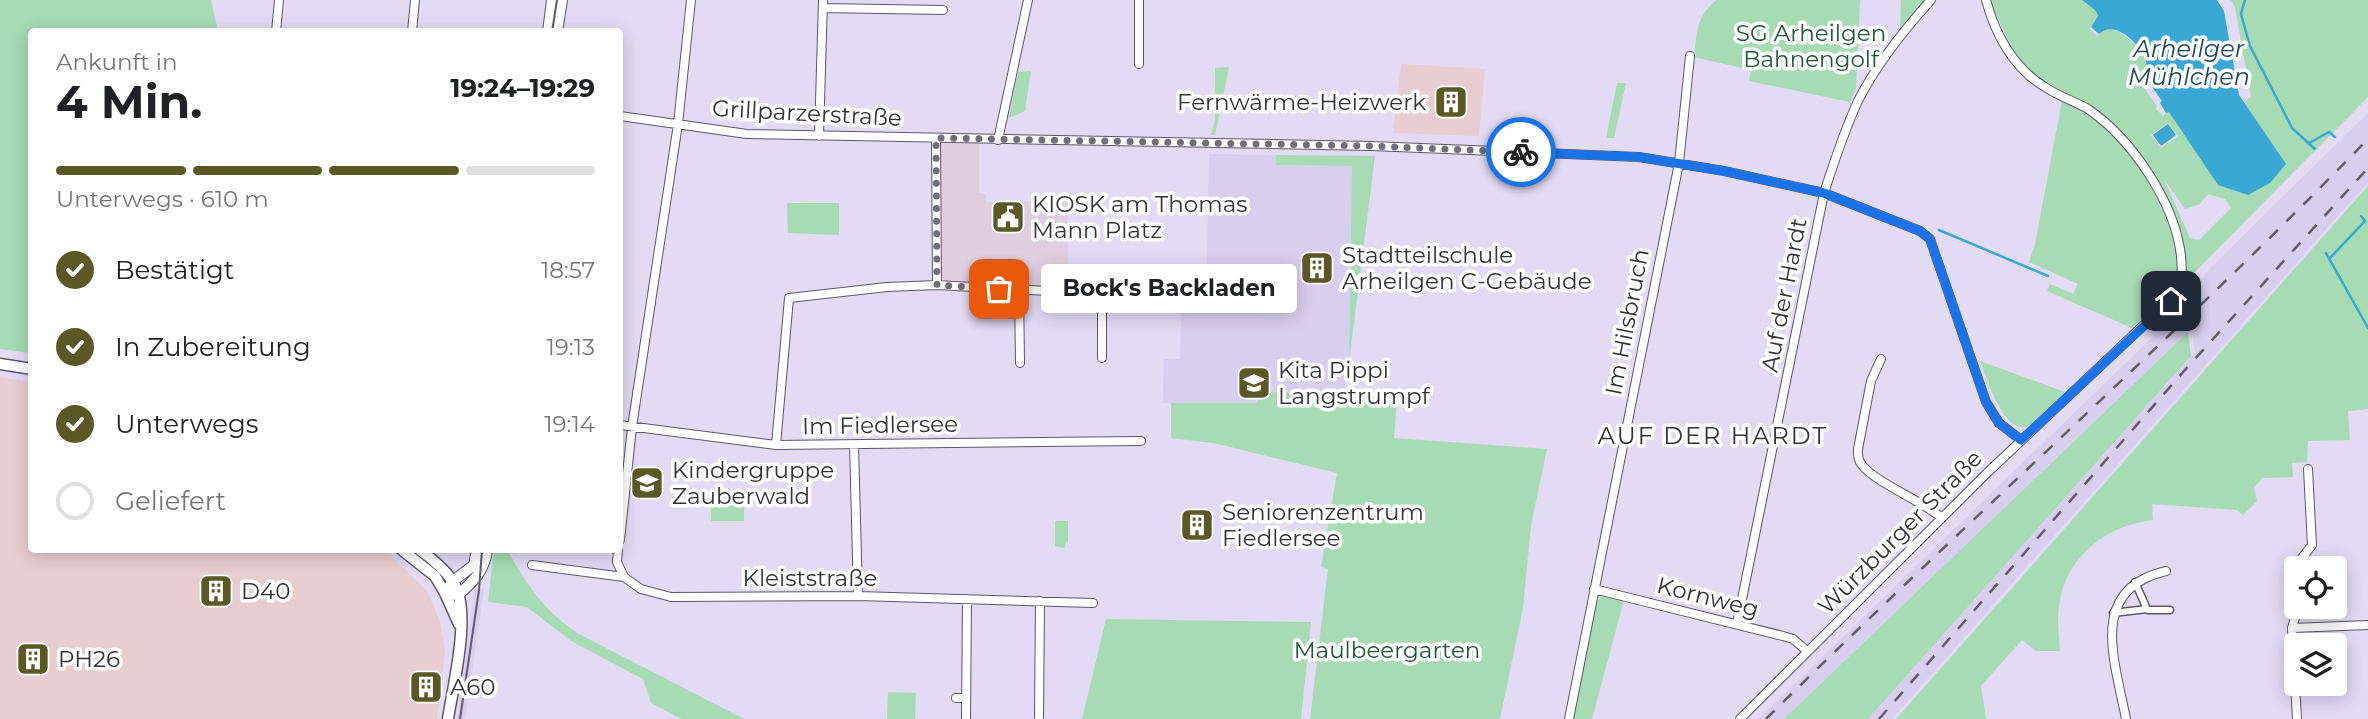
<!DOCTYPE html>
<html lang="de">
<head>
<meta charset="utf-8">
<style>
	:root { --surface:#fff; --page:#f2f2f2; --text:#202124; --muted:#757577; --line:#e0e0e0; --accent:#5a5925 }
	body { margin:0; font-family:Montserrat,sans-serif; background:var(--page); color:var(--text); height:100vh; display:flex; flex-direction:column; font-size:26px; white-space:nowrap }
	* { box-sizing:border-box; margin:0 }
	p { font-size:23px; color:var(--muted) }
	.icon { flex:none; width:38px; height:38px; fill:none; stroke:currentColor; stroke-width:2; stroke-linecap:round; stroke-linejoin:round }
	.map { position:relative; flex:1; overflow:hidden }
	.details { position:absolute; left:28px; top:28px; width:595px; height:525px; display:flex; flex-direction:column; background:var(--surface); border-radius:7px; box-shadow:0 4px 18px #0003 }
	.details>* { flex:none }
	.buttons { position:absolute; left:2284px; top:556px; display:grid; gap:14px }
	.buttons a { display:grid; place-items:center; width:63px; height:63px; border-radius:7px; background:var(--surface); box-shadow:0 4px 18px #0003; font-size:35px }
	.pin { position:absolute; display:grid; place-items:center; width:60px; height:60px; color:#fff; margin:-30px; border-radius:14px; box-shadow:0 4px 10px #0006 }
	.courier { position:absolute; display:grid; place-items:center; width:70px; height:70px; margin:-35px; border:5px solid #1a73e8; border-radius:50%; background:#fff; color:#222; box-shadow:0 2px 9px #0007 }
	.bubble { position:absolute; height:49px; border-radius:7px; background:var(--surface); box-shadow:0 4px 18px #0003; font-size:23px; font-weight:700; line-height:49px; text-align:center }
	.headline em { font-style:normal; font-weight:700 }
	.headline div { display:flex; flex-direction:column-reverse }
	.headline { display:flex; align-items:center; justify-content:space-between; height:119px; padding:0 28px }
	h1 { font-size:46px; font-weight:700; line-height:52px }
	.bar { display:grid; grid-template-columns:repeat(4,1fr); gap:10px 7px; align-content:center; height:84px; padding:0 28px }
	.bar i { height:9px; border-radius:5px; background:var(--line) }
	.bar .on { background:var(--accent) }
	.bar p { grid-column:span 4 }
	ol { padding:0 28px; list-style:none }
	li { display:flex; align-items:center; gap:21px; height:77px }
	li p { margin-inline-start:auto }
	li .icon { padding:7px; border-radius:50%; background:var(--accent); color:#fff; stroke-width:4 }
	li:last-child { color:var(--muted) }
	li i { width:38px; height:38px; border:4px solid var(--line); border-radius:50% }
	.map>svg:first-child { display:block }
	.commercial { fill:#dfcfe1 }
	.industrial { fill:#e8ced1 }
	.built { fill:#d8ceed }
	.green { fill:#a6dbb3; fill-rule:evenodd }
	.water { fill:#39a8d4 }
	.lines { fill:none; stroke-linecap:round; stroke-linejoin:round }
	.stream { stroke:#39a8d4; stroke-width:2.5 }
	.pedestrian-casing { stroke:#5d566b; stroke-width:9 }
	.minor-casing { stroke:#5d566b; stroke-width:10 }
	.tertiary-casing { stroke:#5d566b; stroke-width:12 }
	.secondary-casing { stroke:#5d566b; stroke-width:13 }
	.pedestrian { stroke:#fff; stroke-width:6 }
	.minor { stroke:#fff; stroke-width:8 }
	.tertiary { stroke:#fff; stroke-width:10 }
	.secondary { stroke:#fff; stroke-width:10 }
	.tram { stroke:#615c6a; stroke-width:2 }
	.rail { stroke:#615c6a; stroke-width:2.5; stroke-dasharray:12 12; stroke-linecap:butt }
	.done { stroke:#726c7b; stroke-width:7; stroke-dasharray:0 12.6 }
	.route { stroke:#1a73e8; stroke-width:9 }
	.labels { text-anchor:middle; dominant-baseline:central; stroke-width:7; stroke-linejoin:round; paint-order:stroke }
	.park-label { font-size:23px; fill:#1e5a33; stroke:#fff }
	.poi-label { font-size:23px; fill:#35313b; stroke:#fff; text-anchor:start }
	.street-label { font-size:23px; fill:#35313b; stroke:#fff }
	.water-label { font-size:24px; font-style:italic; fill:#1b485b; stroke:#fff }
	.neighbourhood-label { font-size:24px; letter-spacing:2px; fill:#35313b; stroke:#fff }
</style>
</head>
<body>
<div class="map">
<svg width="2368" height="719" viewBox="0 0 2368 719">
	<rect width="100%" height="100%" fill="#e2dbf3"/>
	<path class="commercial" d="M936 138 979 139V193L986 194V202L1068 201V292L937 285Z"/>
	<path class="industrial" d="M1401 64 1485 69 1479 136 1393 133Z
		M0 377 31 382 32 550H385L427 591 440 621 445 651 437 719H0Z"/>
	<path class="built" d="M2368 113V182L1892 719H1868L2195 352 2192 328 1784 719H1758L2200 291 2206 272Z
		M1209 154 1276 155 1277 165 1352 166 1349 362 1347 363 1344 395 1262 392 1258 403H1163L1164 359H1180L1181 301H1188L1189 272H1207Z
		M475 587 484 589 465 719H457Z"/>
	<path class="green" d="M0 0H211L218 31 32 32 31 353 0 349Z
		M1716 0H1860L1856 89 1850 102 1749 81 1751 70 1694 57C1697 31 1696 18 1716 0Z
		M1901 0H1925L1900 30Z
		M1989 0H2082L2096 11 2098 16 2089 29 2097 36 2105 28 2118 31 2141 48 2147 67 2137 78 2157 106 2156 109 2163 116 2169 111 2218 185 2285 164 2243 103 2251 97 2235 7 2231 0H2368V97L2187 280C2184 232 2167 191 2138 152L2131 156C2136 166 2144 174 2149 183 2162 206 2191 267 2172 291 2161 305 2145 316 2132 328L2047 291 2050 284 2073 294 2078 284 2029 262 2035 244 2062 101 2096 120 2092 108 2031 73 2016 56ZM2168 123 2178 136 2161 148 2151 135ZM2164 179 2185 209 2200 204 2208 194 2225 199 2231 208 2199 240 2190 238Z
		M1229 67 1215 135H1211L1215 120V68Z
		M1031 71 1025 111 1009 118 1018 72Z
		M1617 83H1626L1614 138H1606Z
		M1276 155 1375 156 1349 362 1352 166 1276 165Z
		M2368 186V409L2348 411 2350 440 2308 441 2307 462 2292 463 2293 477 2262 478 2254 488 2257 501 2243 515 2237 510 2152 504 2153 520C2106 525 2064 558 2059 607 2057 621 2059 637 2060 651H2036L2022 640 1981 686 1986 719H1896Z
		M787 203H839V235L788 233Z
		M2188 332 2191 356 1868 719H1784Z
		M1980 361 2065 392C2055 403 2042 420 2028 426 2005 437 1986 377 1980 361Z
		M1261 392 1344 395 1397 399 1394 438 1547 449 1531 525 1523 608 1500 719H1310L1328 569 1321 567 1337 473 1214 443 1171 438V403H1257Z
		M711 500H744V521H711Z
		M1055 521H1068V541L1066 542 1065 548 1055 546Z
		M494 550H507C531 589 540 607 579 634L744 719H681L651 703 643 679 571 641 527 607 488 602Z
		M1603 595 1624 600 1592 719H1573L1597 601Z
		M1106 619 1311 622 1301 719H1082Z
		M888 692 916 693 915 719H887Z"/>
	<path class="water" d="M2082 0H2217L2224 11 2239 95 2286 164 2270 183 2248 195 2218 185 2169 112 2166 113 2160 103 2162 101 2146 78 2143 82 2138 76 2147 67C2146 49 2116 17 2099 34L2091 27 2098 16 2096 11Z
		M2168 124 2176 135 2161 146 2153 135Z"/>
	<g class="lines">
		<path class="stream" d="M2245 0 2241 14 2250 46 2292 128 2315 149
			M2309 143 2329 132 2335 137
			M1939 230 2048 276
			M2326 253 2368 328
			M2329 259 2365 221 2361 216"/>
		<defs>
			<path id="pedestrian" d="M2148 610H2170
				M2113 613 2147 609 2135 582"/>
			<path id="minor" d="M823 8 943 10
				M276 32 279 0
				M412 32 415 0
				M1139 64V0
				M620 116 747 134 1371 146 1639 157 1724 171 1824 193 1920 231 1930 239 1986 402 1999 423 2021 440
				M819 136 823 0
				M936 138 937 285
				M998 140 1028 0
				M1019 290 1020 363
				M1102 294V358
				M1881 359 1871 381 1858 449C1858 456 1858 460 1862 465 1876 483 1921 500 1942 518
				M620 425 776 445 1141 441
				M776 445 789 298 887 287 937 285 1173 298
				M854 445 858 596
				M620 540 632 427 678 124 691 0
				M618 550 617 562 624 577
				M532 565 624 577 641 589 671 597 858 596 1093 603
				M2298 569V563L2312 545 2308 469
				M1594 589 1783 636 1793 639 1807 651
				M1737 624 1824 193C1834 162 1844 131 1858 101 1876 65 1904 30 1931 0
				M2292 628 2368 625
				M956 698H966
				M1039 717 1040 601
				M966 719 967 599
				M1569 719 1679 163 1690 56
				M1740 719 1987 473 2182 289C2182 278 2182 267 2181 256 2175 203 2132 139 2088 109 2074 101 2058 96 2045 87 2014 69 1995 34 1986 0
				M2126 719C2115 661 2087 589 2166 571
				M2297 719 2292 628 2298 607"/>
			<path id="tertiary" d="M548 32 552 0
				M557 32 562 0
				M477 550 474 565 453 581 445 593 458 595C473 582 485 570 487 550"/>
			<path id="secondary" d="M0 364 32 369
				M402 550 435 576 445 593 459 624
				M420 550C431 558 443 568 452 580 473 609 453 685 448 719"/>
		</defs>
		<use href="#pedestrian" class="pedestrian-casing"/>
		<use href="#minor" class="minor-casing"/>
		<use href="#tertiary" class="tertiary-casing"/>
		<use href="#secondary" class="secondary-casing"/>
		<use href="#pedestrian" class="pedestrian"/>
		<use href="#minor" class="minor"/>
		<use href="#tertiary" class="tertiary"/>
		<use href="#secondary" class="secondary"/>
		<path class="tram" d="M552 32 557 0
			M460 719 479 590 482 550"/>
		<path class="rail" d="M1766 719C1964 523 2174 339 2368 139
			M1879 719 2184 371 2368 168"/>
	</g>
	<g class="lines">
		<path class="done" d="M999 289 937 285 936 138 1371 146 1521 152"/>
		<path class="route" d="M1521 152 1639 157 1724 171 1824 193 1920 231 1930 239 1986 402 1999 423 2021 440 2171 301"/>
	</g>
	<defs>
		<symbol id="building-square" viewBox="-11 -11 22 22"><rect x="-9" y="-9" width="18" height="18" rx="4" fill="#5a5925" stroke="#fff"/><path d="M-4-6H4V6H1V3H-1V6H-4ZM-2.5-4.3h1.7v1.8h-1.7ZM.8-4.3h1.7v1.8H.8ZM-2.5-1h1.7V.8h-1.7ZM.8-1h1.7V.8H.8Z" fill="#fff"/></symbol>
		<symbol id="civic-square" viewBox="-11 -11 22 22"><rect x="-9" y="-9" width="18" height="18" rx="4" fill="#5a5925" stroke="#fff"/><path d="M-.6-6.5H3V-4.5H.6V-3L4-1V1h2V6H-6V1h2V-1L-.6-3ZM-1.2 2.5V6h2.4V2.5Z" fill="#fff"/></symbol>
		<symbol id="school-square" viewBox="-11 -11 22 22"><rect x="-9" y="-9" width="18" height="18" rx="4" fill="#5a5925" stroke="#fff"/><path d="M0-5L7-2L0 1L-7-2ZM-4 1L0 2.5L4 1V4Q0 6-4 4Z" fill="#fff"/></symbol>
	</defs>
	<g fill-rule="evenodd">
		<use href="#building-square" x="1432" y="83" width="38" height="38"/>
		<use href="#civic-square" x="989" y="198" width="38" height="38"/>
		<use href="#building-square" x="1298" y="249" width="38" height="38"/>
		<use href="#school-square" x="1235" y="364" width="38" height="38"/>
		<use href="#school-square" x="628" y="464" width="38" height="38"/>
		<use href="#building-square" x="1178" y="506" width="38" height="38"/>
		<use href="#building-square" x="197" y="572" width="38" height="38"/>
		<use href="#building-square" x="14" y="640" width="38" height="38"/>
		<use href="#building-square" x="407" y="668" width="38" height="38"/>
	</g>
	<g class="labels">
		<g class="park-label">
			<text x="1811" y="33">SG Arheilgen<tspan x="1811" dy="26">Bahnengolf</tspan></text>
			<text x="1387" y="650">Maulbeergarten</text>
		</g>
		<g class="poi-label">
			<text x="1426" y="102" text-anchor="end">Fernwärme-Heizwerk</text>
			<text x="1032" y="204">KIOSK am Thomas<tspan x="1032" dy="26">Mann Platz</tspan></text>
			<text x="1342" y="255">Stadtteilschule<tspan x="1342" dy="26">Arheilgen C-Gebäude</tspan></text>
			<text x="1278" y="370">Kita Pippi<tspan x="1278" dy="26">Langstrumpf</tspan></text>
			<text x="672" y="470">Kindergruppe<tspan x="672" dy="26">Zauberwald</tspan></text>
			<text x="1222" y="512">Seniorenzentrum<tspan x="1222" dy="26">Fiedlersee</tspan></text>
			<text x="241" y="591">D40</text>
			<text x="58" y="659">PH26</text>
			<text x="450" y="687">A60</text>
		</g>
		<g class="street-label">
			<text transform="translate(807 113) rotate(3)">Grillparzerstraße</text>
			<text transform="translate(1784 295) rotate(-79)">Auf der Hardt</text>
			<text transform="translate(1627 322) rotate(-79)">Im Hilsbruch</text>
			<text transform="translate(880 425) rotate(-1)">Im Fiedlersee</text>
			<text transform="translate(1900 532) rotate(-45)">Würzburger Straße</text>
			<text x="810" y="578">Kleiststraße</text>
			<text transform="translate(1708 597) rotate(14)">Kornweg</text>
		</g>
		<g class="water-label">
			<text x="2189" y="48">Arheilger<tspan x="2189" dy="28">Mühlchen</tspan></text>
		</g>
		<g class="neighbourhood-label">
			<text x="1713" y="435">AUF DER HARDT</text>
		</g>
	</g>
</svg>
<div class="buttons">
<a><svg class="icon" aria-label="locate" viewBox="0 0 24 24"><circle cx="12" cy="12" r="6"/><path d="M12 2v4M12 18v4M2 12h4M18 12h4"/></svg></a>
<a><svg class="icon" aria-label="layers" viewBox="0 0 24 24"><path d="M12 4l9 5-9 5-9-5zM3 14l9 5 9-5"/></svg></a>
</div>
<div class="pin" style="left:999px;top:289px;background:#ea580c"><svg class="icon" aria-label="bag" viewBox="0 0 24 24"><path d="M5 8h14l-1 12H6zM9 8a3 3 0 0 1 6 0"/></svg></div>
<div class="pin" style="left:2171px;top:301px;background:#1f2937"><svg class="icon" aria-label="home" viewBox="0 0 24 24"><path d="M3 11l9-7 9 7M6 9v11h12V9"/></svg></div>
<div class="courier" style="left:1521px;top:152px"><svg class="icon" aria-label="bike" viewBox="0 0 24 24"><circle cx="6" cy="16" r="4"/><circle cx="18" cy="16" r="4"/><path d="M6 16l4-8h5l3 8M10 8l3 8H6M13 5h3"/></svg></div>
<div class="bubble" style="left:1041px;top:264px;width:256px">Bock's Backladen</div>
<section class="details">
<div class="headline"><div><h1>4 Min.</h1><p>Ankunft in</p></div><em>19:24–19:29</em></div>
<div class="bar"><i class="on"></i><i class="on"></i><i class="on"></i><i></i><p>Unterwegs · 610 m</p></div>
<ol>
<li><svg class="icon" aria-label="check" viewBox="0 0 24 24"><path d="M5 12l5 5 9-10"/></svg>Bestätigt<p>18:57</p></li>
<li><svg class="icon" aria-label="check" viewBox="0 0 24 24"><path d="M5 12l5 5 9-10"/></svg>In Zubereitung<p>19:13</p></li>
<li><svg class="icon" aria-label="check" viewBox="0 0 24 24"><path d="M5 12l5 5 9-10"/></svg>Unterwegs<p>19:14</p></li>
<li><i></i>Geliefert</li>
</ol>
</section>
</div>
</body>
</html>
